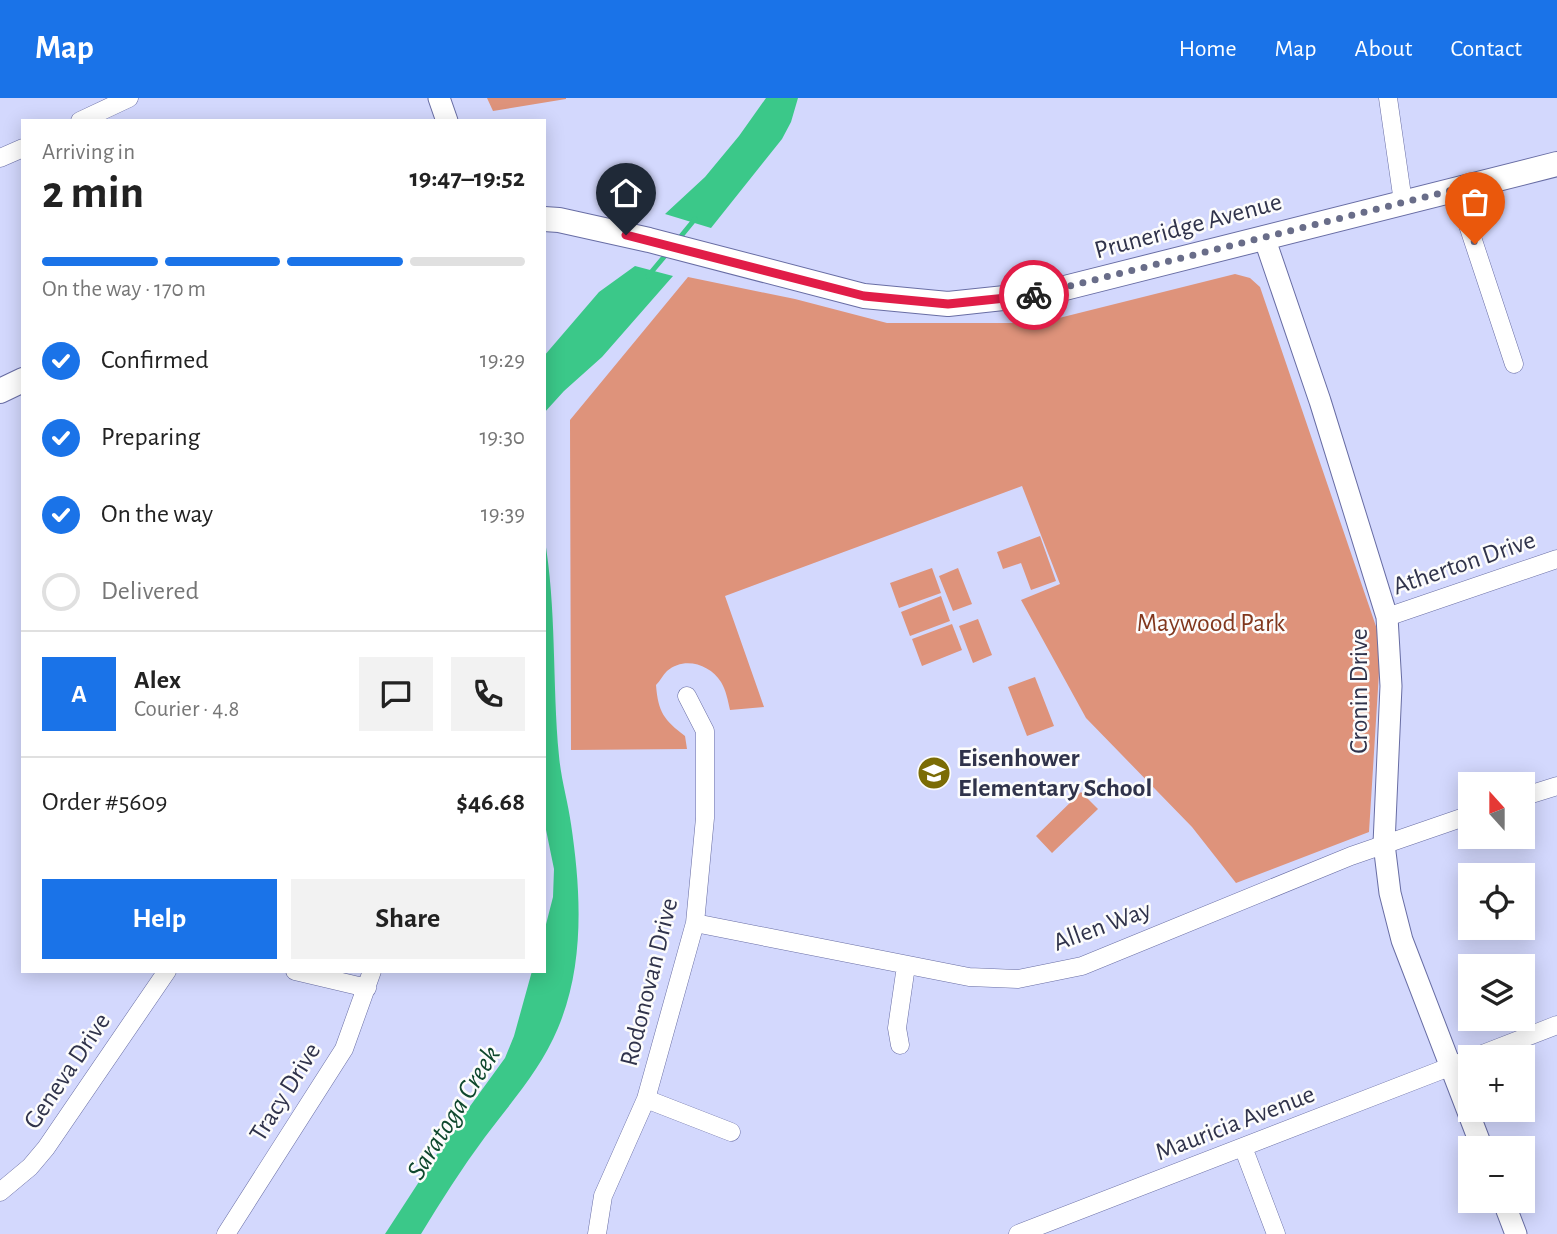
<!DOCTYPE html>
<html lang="en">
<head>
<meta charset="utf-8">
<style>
	:root { --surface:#fff; --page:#f2f2f2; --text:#222; --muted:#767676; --line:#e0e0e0; --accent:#1a73e8 }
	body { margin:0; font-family:"Alegreya Sans",sans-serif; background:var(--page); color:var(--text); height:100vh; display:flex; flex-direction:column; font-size:26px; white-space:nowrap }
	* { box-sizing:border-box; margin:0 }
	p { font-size:23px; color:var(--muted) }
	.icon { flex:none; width:38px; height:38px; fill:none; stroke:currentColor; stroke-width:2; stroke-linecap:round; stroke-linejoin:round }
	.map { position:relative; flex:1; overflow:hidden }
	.sheet { position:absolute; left:21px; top:21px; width:525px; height:854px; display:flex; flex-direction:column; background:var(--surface); border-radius:0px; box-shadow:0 4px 18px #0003 }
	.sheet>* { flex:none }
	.needle { width:46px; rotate:339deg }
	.fabs { position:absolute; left:1458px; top:674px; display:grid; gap:14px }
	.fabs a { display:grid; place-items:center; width:77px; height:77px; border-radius:0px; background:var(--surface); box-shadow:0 4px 18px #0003; font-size:35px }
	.pin { position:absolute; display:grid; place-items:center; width:60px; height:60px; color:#fff; margin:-72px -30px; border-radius:50% 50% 50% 0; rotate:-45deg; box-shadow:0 0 7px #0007 }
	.pin .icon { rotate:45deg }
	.courier { position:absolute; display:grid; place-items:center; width:70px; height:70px; margin:-35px; border:5px solid #e11d48; border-radius:50%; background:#fff; color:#222; box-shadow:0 2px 9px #0007 }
	.headline em { font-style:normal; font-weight:700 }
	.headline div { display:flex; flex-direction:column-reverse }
	.headline { display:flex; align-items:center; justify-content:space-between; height:119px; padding:0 21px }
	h1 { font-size:46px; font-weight:700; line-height:52px }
	.bar { display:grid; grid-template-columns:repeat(4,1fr); gap:10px 7px; align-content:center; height:84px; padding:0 21px }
	.bar i { height:9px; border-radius:5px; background:var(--line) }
	.bar .on { background:var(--accent) }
	.bar p { grid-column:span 4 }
	.line { display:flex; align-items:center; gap:18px; padding:0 21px; border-top:2px solid var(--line) }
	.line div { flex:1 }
	.round { display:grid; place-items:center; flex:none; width:74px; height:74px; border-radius:0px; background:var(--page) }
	ol { padding:0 21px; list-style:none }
	li { display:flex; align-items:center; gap:21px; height:77px }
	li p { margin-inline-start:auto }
	li .icon { padding:7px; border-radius:50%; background:var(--accent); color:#fff; stroke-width:4 }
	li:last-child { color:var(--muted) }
	li i { width:38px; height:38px; border:4px solid var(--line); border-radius:50% }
	.action { display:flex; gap:14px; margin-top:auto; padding:14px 21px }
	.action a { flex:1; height:80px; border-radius:0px; background:var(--accent); color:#fff; font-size:28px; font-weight:700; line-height:80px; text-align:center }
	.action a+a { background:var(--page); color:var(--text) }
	header { display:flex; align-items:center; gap:42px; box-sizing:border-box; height:98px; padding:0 35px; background:var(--accent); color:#fff }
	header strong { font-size:33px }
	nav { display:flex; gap:38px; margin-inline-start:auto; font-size:24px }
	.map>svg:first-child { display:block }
	.green { fill:#de937b }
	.water { fill:#3bc889 }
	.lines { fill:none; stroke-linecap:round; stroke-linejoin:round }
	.stream { stroke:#3bc889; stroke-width:5 }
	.minor-casing { stroke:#686da4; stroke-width:19 }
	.tertiary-casing { stroke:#686da4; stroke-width:23 }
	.secondary-casing { stroke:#686da4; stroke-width:26 }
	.minor { stroke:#fff; stroke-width:18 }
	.tertiary { stroke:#fff; stroke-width:21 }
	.secondary { stroke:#fff; stroke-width:24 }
	.done { stroke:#696d89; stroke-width:7; stroke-dasharray:0 12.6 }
	.route { stroke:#e11d48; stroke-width:9 }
	.labels { text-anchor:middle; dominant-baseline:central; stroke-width:5; stroke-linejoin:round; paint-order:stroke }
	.street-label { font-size:26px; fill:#30334b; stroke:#fcfcfc }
	.park-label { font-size:26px; fill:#81371d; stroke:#fcfcfc }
	.poi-label { font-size:26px; font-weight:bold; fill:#30334b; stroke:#fcfcfc; text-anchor:start }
	.water-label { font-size:28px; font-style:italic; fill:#0f482e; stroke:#fcfcfc }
</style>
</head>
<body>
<header>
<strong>Map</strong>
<nav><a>Home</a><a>Map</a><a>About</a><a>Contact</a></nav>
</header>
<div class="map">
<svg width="1557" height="1136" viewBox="0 0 1557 1136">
	<rect width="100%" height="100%" fill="#d3d8fd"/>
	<path class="green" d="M487 0H566V1L493 13Z
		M1235 176 1250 180 1260 189 1381 543 1369 734 1236 785 1192 729 1086 620 1021 502 1060 486 1022 388 725 498 764 609 730 612C728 603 726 592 721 584 710 566 684 558 667 573 663 577 660 583 656 587 658 614 664 622 685 638L687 651 571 652 570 322 688 179 795 201 887 225H1039Z
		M1040 438 1056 483 1031 492 1021 465 1003 471 997 454Z
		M932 470 941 495 899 510 890 485Z
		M958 470 972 506 953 513 939 478Z
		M941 498 950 523 910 538 901 514Z
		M978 521 992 557 973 565 959 528Z
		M952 526 962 552 922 568 912 541Z
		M1035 579 1054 628 1027 638 1008 589Z
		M1081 694 1098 711 1052 755 1036 738Z"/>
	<path class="water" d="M766 0H798L791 24 782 41 711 130 665 116 705 79 739 38Z
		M635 168 673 178 602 259 564 293 544 315V258L599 194Z
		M544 437C557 510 552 585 559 658 561 681 568 704 571 726 581 793 585 866 558 930 541 971 512 1003 485 1039 462 1070 441 1103 421 1136H385L452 1033 505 960 514 938 532 873H544V834L553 799 554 771 544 722Z"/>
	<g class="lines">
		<path class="stream" d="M677 143 695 121
			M648 178 669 153"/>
		<defs>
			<path id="minor" d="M1388 0 1403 104
				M80 23 129 0
				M0 60 23 50
				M1456 91 1514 266
				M1387 519 1557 461
				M1522 699 1557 688
				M695 825 969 879 1018 881 1082 868 1351 758 1470 717
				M295 873 367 890
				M900 947 897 930 906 868
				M1475 959 1557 927
				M646 1001 731 1034
				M1243 1049 1276 1136
				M0 1094 30 1069 46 1050 167 873
				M226 1136 344 951 372 873
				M597 1136 603 1098 646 1001 695 825 705 720V633L687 598
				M1018 1136 1470 961"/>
			<path id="tertiary" d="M439 0 447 23
				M1264 139 1320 303 1387 519 1391 588 1384 746 1390 795 1402 842 1482 1050
				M1503 1102 1516 1136"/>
			<path id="secondary" d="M544 121 559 122 649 142 864 198 948 206 1041 196 1557 66
				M0 293 23 282"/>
		</defs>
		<use href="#minor" class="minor-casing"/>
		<use href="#tertiary" class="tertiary-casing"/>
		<use href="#secondary" class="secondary-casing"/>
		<use href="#minor" class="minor"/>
		<use href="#tertiary" class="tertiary"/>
		<use href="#secondary" class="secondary"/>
	</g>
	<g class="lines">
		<path class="done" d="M1034 197 1457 91 1475 146"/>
		<path class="route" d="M626 137 864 198 948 206 1034 197"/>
	</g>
	<defs>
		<symbol id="school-disc" viewBox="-11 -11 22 22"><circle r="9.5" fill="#7b6c05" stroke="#fcfcfc"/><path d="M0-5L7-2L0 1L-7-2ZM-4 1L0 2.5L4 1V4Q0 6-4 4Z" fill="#fff"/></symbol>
	</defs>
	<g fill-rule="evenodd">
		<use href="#school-disc" x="915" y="656" width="38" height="38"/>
	</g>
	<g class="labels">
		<g class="street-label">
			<text transform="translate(1188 128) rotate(-15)">Pruneridge Avenue</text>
			<text transform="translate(1464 465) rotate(-19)">Atherton Drive</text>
			<text transform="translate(1359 593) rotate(-90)">Cronin Drive</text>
			<text transform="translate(1102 828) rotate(-20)">Allen Way</text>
			<text transform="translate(649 884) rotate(-76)">Rodonovan Drive</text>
			<text transform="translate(67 973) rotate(-56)">Geneva Drive</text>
			<text transform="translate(285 994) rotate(-58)">Tracy Drive</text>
			<text transform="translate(1235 1025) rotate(-21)">Mauricia Avenue</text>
		</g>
		<g class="park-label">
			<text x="1211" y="525">Maywood Park</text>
		</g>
		<g class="poi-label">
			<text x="958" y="660">Eisenhower<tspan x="958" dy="30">Elementary School</tspan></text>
		</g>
		<g class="water-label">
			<text transform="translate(454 1015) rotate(-58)">Saratoga Creek</text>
		</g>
	</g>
</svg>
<div class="fabs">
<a><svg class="needle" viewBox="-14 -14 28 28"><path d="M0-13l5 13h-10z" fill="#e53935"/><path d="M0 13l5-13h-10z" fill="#767676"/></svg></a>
<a><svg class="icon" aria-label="locate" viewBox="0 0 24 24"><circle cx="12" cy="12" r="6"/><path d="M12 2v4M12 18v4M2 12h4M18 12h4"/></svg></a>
<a><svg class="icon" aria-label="layers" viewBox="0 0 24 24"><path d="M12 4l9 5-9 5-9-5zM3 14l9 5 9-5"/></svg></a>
<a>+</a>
<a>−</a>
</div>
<div class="pin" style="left:1475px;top:146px;background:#ea580c"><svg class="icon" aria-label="bag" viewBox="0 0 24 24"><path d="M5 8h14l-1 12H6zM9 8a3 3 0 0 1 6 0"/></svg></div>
<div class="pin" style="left:626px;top:137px;background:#1f2937"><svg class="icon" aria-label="home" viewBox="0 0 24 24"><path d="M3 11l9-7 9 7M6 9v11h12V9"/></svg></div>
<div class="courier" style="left:1034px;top:197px"><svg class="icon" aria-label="bike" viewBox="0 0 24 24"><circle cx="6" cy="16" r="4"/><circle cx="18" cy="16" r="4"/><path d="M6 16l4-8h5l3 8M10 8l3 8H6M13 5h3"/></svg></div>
<section class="sheet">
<div class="headline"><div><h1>2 min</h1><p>Arriving in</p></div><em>19:47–19:52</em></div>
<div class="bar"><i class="on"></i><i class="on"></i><i class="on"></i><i></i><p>On the way · 170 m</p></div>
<ol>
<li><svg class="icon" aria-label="check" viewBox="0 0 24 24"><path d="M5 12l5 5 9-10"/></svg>Confirmed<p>19:29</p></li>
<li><svg class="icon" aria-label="check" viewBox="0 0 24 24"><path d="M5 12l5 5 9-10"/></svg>Preparing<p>19:30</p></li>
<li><svg class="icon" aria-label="check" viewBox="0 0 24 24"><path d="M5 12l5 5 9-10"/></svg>On the way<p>19:39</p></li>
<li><i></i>Delivered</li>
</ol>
<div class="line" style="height:126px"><b class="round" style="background:var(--accent);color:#fff">A</b><div><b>Alex</b><p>Courier · 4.8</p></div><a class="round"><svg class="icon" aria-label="chat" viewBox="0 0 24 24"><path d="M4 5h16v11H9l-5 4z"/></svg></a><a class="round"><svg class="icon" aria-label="phone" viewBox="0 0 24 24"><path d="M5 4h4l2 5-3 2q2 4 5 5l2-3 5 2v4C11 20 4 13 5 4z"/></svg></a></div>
<div class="line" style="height:91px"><div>Order #5609</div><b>$46.68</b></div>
<div class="action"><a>Help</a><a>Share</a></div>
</section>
</div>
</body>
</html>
